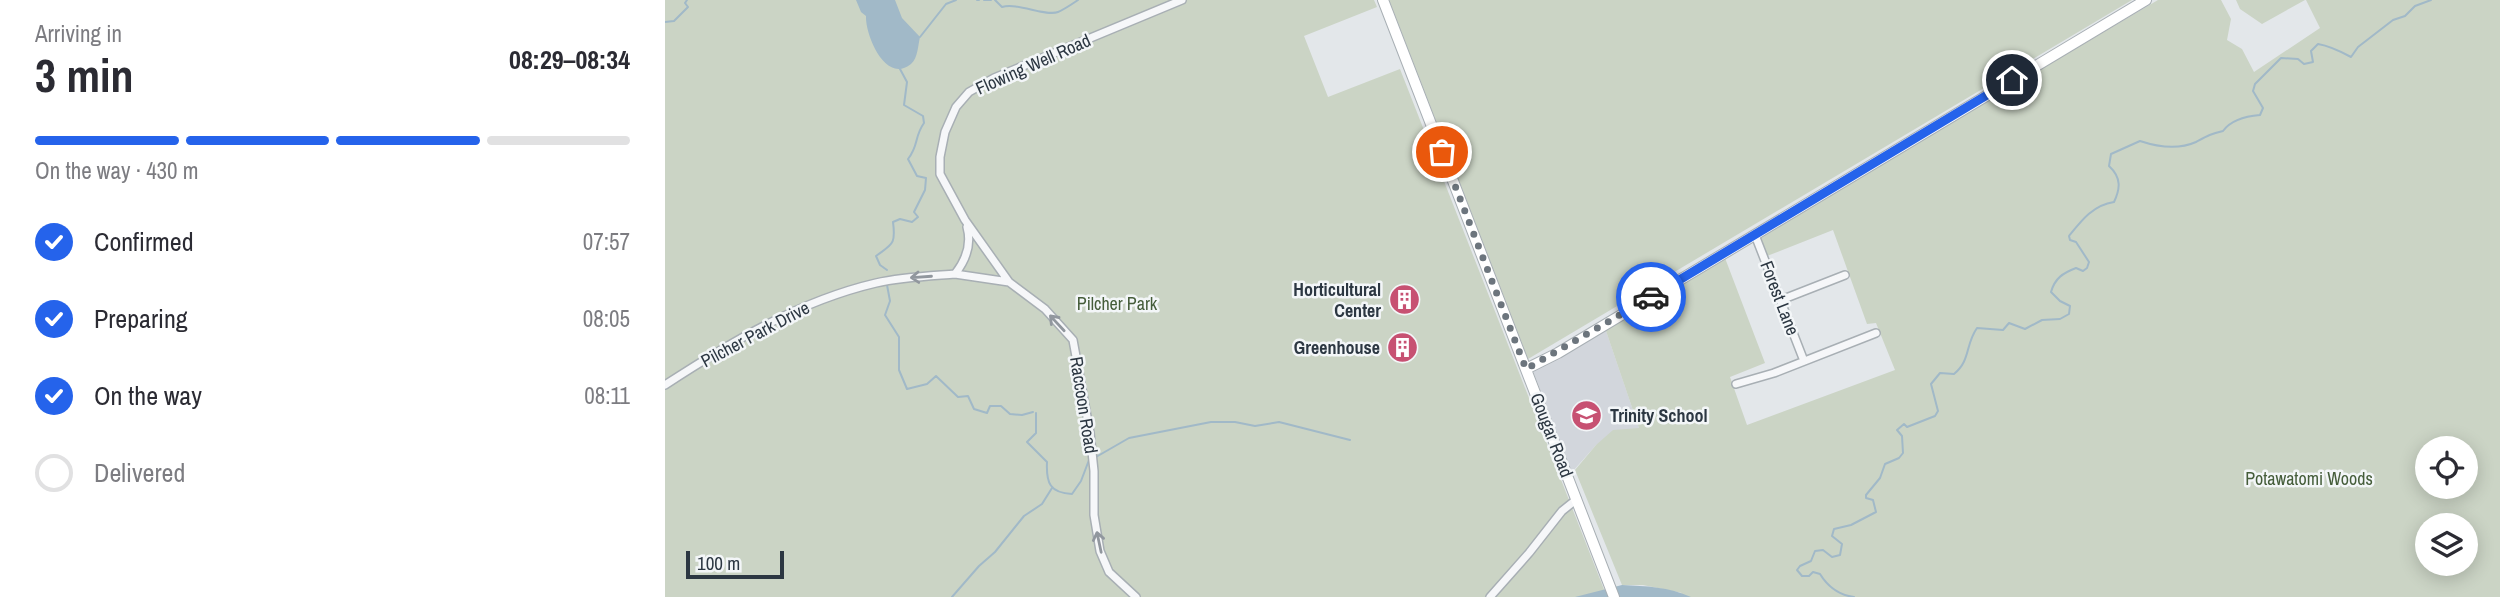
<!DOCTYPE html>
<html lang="en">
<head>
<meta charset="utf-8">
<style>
	:root { --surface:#fff; --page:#f2f2f3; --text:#2b2b33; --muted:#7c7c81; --line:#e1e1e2; --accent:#2563eb }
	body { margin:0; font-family:"Archivo Narrow",sans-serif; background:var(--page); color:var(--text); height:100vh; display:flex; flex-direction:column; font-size:26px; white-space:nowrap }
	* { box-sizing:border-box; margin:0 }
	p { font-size:23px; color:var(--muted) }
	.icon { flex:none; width:38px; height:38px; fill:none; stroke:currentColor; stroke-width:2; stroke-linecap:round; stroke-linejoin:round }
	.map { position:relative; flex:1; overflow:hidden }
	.sheet { display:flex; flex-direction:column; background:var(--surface); width:665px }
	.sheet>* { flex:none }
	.fabs { position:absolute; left:1750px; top:436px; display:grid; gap:14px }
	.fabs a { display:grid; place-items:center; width:63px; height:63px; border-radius:50%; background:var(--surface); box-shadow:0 4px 18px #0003; font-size:35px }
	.scale { position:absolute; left:21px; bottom:18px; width:98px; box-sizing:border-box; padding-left:7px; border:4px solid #2c3742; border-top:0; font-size:19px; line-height:24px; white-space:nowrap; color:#2c3742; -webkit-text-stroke:5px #f3f6f8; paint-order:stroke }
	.pin { position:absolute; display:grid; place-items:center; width:60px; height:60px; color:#fff; margin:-30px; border:4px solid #fff; border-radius:50%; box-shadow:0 2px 7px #0007 }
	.courier { position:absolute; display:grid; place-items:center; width:70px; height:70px; margin:-35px; border:5px solid #2563eb; border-radius:50%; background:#fff; color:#222; box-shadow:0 2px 9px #0007 }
	.headline em { font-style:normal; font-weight:800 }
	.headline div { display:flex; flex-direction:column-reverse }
	.headline { display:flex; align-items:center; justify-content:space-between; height:119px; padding:0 35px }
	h1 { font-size:46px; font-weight:800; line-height:52px }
	.bar { display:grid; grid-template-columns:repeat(4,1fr); gap:10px 7px; align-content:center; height:84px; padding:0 35px }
	.bar i { height:9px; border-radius:5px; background:var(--line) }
	.bar .selected { background:var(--accent) }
	.bar p { grid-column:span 4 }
	ol { padding:0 35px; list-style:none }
	li { display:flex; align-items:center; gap:21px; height:77px }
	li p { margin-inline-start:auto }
	li .icon { padding:7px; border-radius:50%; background:var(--accent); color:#fff; stroke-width:4 }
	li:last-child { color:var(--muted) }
	li i { width:38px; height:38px; border:4px solid var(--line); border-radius:50% }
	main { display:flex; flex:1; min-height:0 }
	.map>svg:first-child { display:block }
	.built { fill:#d2d6dc }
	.green { fill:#cbd4c5; fill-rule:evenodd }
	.water { fill:#a1b9c8 }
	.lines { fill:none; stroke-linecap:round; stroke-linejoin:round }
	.stream { stroke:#a1b9c8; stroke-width:2 }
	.street-casing { stroke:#a8afb4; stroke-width:10 }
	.secondary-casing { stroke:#a8afb4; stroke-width:12 }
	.street { stroke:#f6f7f9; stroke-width:7 }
	.secondary { stroke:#fff; stroke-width:10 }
	.oneway { stroke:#91979e }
	.done { stroke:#6c757d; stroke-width:7; stroke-dasharray:0 12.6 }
	.route { stroke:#2563eb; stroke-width:9 }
	.labels { text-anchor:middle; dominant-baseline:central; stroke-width:5; stroke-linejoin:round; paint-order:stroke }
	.street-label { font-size:18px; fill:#2c3742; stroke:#f3f6f8 }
	.poi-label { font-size:18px; font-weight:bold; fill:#2c3742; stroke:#f3f6f8; text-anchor:end }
	.park-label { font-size:18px; fill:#455d3a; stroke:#f3f6f8 }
</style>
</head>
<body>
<main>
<section class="sheet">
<div class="headline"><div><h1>3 min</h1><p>Arriving in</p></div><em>08:29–08:34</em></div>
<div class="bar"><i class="selected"></i><i class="selected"></i><i class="selected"></i><i></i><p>On the way · 430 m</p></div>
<ol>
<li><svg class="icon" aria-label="check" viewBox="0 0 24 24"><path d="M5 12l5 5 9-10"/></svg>Confirmed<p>07:57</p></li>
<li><svg class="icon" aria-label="check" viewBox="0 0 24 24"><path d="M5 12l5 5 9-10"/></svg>Preparing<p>08:05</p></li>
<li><svg class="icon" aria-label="check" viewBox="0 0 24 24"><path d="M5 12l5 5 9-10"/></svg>On the way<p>08:11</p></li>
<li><i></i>Delivered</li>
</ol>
</section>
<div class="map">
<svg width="1835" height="597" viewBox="0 0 1835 597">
	<rect width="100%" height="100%" fill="#e3e7ea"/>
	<path class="built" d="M940 328 974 428 931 445 907 472 868 371Z"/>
	<path class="green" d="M0 0H709L712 7 639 36 663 97 735 69 942 597H0Z
		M724 0H1467L863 359Z
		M1493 0H1556L1566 19 1562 40 1577 49 1589 72 1655 28 1641 0H1835V597H1008L1017 593 978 585H957L910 470 931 445 948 430 974 428 940 328 1060 258 1100 363 1065 377 1082 425 1230 370 1211 323 1202 324 1168 230 1102 256 1093 236ZM1762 448H1801V486H1762ZM1762 525H1801V564H1762Z
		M1571 0H1640L1597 24 1575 9Z"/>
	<path class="water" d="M191 0H230L237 18 255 37C253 45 253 58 246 64 220 85 200 34 201 16L196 12Z
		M957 585C981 586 1004 587 1026 597H910Z"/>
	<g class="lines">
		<path class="stream" d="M312 0H314
			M319 0H326
			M330 0 337 7C352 2 381 17 393 12 400 9 407 4 413 0
			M0 22 9 21 23 7 20 3 22 0
			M255 37 281 4 291 0
			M222 270 215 265 211 256C227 244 231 245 228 222L235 219 247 222 253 217 249 212 260 190 261 178 252 176 243 159C254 145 249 137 259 123L258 116 239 105 242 82 235 69
			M222 285 225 301 220 315 234 337V370L242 389 262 384 271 376 293 397 303 396 309 409 322 413 325 406H336L345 414 357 415 368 412
			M371 413V433L362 442 382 462C381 483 385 493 407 494L416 481 424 460
			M431 457 464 438 546 422H570L590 426 614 422 685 440
			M287 597 314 566 330 552 359 516 377 504 387 488
			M1189 597C1174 595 1163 587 1155 574L1148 572 1144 576H1137L1132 570 1135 566 1146 561 1150 551 1158 550 1167 557 1175 555 1177 544 1167 536 1169 529 1186 525 1211 512 1208 500 1201 498V495L1215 478 1220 464 1234 458 1238 453 1237 436 1232 430 1239 424 1242 427 1270 416 1273 411 1266 384 1275 373 1289 374C1306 360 1300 345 1312 328L1338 330 1344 323 1360 329 1377 320 1395 319 1404 314 1405 306 1395 301 1386 292C1390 278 1398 273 1411 268L1418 271 1422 268 1424 262 1411 242 1405 240 1404 236C1416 221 1428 205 1449 202 1455 189 1457 178 1444 166L1446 154 1475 141C1493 147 1513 150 1531 142 1542 136 1545 134 1558 131 1566 120 1582 116 1595 115L1598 108 1588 91 1590 84 1616 58 1633 59 1639 64 1648 62 1646 51 1653 44C1665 46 1675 51 1686 57L1693 47 1728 20 1740 16 1750 6 1766 0"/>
		<defs>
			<path id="street" d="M1090 235 1139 361
				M290 274 344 282 380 309 408 340 425 433 429 471V515L435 551 444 572 471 597
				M344 282 300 220 275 174V157L280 132 291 107 304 92 329 78 517 0
				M1116 300 1180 275
				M1071 384 1109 373 1211 333
				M0 385C66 342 134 301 211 283 237 277 264 276 290 274 301 260 307 245 302 227
				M825 597 864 553 897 511 912 499"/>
			<path id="secondary" d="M718 0 949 597
				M861 369 893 353 1481 0"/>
		</defs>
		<use href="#street" class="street-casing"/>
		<use href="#secondary" class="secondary-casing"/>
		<use href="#street" class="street"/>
		<use href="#secondary" class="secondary"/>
	</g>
	<defs><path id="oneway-shaft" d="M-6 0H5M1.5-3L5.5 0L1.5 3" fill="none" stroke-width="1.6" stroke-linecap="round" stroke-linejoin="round" transform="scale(1.75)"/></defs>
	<g class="oneway">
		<use href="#oneway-shaft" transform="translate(256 277) rotate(176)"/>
		<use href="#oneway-shaft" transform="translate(392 323) rotate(-133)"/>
		<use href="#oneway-shaft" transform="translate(434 542) rotate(-102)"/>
	</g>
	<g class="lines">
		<path class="done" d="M777 152 861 369 986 297"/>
		<path class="route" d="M986 297 1347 80"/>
	</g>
	<defs>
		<symbol id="building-disc" viewBox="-11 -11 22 22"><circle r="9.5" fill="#c75172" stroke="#f3f6f8"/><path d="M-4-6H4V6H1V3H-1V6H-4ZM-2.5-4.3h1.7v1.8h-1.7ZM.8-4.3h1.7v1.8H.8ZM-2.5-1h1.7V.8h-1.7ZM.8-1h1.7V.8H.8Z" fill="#fff"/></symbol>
		<symbol id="school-disc" viewBox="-11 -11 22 22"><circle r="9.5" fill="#c75172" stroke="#f3f6f8"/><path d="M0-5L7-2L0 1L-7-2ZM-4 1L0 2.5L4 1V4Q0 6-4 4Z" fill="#fff"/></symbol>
	</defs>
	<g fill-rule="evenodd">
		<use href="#building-disc" x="722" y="282" width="35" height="35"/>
		<use href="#building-disc" x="720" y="330" width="35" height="35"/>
		<use href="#school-disc" x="904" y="398" width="35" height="35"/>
	</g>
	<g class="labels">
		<g class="street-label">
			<text transform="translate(368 64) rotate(-24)">Flowing Well Road</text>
			<text transform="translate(1115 298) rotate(69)">Forest Lane</text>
			<text transform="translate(90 334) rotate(-28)">Pilcher Park Drive</text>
			<text transform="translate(419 405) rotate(81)">Raccoon Road</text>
			<text transform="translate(887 435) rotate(69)">Gougar Road</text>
		</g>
		<g class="poi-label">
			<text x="716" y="289">Horticultural<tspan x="716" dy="21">Center</tspan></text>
			<text x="715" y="347">Greenhouse</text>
			<text x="945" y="415" text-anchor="start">Trinity School</text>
		</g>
		<g class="park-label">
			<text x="452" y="303">Pilcher Park</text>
			<text x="1644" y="478">Potawatomi Woods</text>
		</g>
	</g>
</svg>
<div class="fabs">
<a><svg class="icon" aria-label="locate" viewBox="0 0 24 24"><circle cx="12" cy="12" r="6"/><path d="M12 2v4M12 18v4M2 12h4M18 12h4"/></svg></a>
<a><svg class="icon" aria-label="layers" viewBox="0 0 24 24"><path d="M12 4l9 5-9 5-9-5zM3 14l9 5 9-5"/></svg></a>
</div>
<div class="scale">100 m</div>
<div class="pin" style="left:777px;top:152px;background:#ea580c"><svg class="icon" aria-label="bag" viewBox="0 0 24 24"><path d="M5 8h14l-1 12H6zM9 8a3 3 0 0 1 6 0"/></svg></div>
<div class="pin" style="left:1347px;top:80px;background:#1f2937"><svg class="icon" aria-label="home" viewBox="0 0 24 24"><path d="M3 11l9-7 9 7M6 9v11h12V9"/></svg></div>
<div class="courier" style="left:986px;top:297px"><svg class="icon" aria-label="car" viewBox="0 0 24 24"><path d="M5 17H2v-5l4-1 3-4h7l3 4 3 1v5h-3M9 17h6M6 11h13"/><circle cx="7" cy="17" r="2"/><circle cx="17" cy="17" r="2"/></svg></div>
</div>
</main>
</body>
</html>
